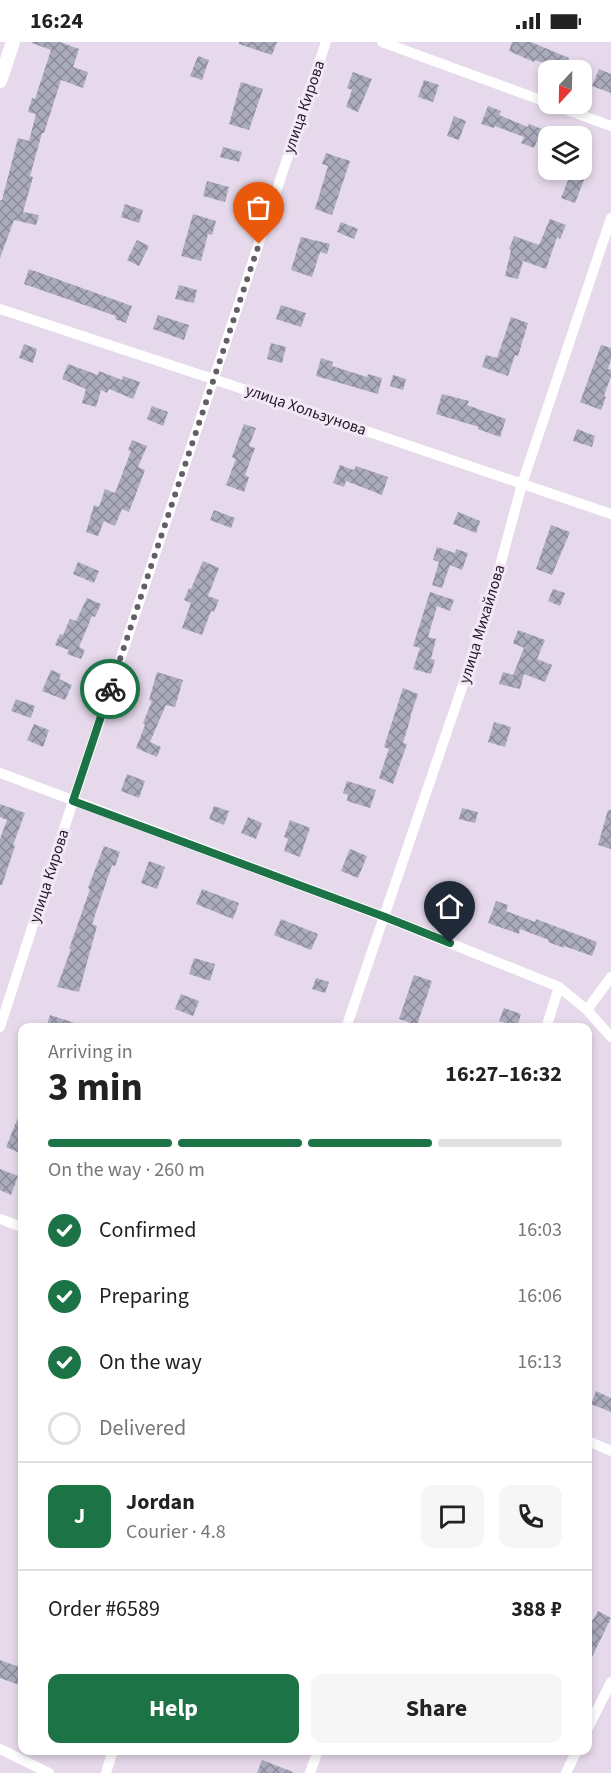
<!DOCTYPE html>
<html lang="en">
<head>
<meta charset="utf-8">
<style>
	:root { --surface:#fff; --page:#f6f6f6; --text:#222; --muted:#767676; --line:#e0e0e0; --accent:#1c7346 }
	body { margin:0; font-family:"Source Sans 3",sans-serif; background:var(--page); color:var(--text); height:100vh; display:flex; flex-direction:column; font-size:22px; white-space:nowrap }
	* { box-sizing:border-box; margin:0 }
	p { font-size:20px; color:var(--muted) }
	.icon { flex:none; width:33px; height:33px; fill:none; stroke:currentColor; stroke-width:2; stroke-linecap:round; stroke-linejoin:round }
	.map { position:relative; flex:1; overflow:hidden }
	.sheet { position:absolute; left:18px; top:981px; width:574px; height:732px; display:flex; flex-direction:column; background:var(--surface); border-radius:12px; box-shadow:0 3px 9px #0003 }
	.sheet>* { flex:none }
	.needle { width:39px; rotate:202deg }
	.tools { position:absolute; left:538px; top:18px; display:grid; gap:12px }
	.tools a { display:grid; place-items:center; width:54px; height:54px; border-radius:12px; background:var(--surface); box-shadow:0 3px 9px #0003; font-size:30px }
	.pin { position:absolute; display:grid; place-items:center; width:51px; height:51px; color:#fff; margin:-62px -26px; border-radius:50% 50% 50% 0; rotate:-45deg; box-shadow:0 0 6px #0007 }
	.pin .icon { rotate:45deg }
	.courier { position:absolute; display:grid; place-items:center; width:60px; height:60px; margin:-30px; border:4px solid #1c7346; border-radius:50%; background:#fff; color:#222; box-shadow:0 2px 8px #0007 }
	.head em { font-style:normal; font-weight:700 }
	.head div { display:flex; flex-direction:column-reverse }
	.head { display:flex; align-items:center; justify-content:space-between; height:102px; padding:0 30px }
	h1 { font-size:39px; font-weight:700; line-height:45px }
	.bar { display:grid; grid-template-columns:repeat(4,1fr); gap:9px 6px; align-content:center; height:72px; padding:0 30px }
	.bar i { height:8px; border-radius:4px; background:var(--line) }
	.bar .selected { background:var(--accent) }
	.bar p { grid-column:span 4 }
	.line { display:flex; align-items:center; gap:15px; padding:0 30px; border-top:2px solid var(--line) }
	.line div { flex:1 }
	.round { display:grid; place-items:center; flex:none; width:63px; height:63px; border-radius:12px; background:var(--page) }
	ol { padding:0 30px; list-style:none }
	li { display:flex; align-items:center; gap:18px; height:66px }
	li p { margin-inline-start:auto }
	li .icon { padding:6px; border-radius:50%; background:var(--accent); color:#fff; stroke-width:4 }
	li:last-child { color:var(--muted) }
	li i { width:33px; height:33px; border:3px solid var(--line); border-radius:50% }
	.primary-button { display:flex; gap:12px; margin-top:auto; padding:12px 30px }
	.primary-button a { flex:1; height:69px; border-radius:12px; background:var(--accent); color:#fff; font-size:24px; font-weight:700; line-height:69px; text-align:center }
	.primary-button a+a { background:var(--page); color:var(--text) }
	.status { display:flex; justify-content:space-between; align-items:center; height:42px; padding:0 30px; background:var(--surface); direction:ltr }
	.status svg { height:16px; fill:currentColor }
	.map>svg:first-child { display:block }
	.building { fill:url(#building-cross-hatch) }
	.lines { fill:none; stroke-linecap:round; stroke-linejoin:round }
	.minor { stroke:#fff; stroke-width:10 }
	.tertiary { stroke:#fff; stroke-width:14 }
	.done { stroke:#655e68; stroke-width:6; stroke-dasharray:0 10.8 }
	.route { stroke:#1c7346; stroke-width:8 }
	.labels { text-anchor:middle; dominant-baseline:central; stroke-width:6; stroke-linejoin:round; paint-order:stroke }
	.street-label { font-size:16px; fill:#1f1b21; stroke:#f3e7f8 }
</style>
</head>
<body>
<div class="status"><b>16:24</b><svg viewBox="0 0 49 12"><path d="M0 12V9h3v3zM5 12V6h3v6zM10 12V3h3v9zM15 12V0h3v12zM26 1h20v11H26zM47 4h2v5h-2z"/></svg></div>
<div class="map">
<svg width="611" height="1731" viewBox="0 0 611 1731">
	<defs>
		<pattern id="building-cross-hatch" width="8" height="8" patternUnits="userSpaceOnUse" patternTransform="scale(1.5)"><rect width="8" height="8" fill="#ababbe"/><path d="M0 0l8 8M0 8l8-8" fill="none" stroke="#8b8a9a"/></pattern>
	</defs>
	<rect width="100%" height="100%" fill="#e6d9eb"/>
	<path class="building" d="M32 0H60L79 7 73 25 88 30 83 46 61 38 44 91H42L30 134 33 135 23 170 39 173 36 183 14 178 0 216V158H2L18 96 29 99 36 72 28 70 32 56 35 57 51 8 32 1Z
		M239 0H277L272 13 239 2Z
		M512 0H531L569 16 564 28 535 18 534 20 509 9Z
		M198 14 209 18 202 38 190 34Z
		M599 27 611 32V51L592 44Z
		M353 30 372 37 358 70 346 65 352 48 347 46Z
		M424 38 439 43 433 60 418 55Z
		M241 40 263 47 249 88 229 82Z
		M488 64 501 69 499 73 528 85 529 82 542 87 534 106 521 101 524 95 495 84 494 86 481 82Z
		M454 74 466 79 459 98 447 94Z
		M223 105 242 110 239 120 220 115Z
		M326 111 350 119 332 173 315 167 328 124 322 122Z
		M572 128H588L575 161 561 156Z
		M207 139 229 145 225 160 203 154Z
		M125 162 143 168 139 181 121 175Z
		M193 172 216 179 212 193 208 192 201 219 181 214Z
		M550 177 566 183 560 197 557 195 546 227 523 219 518 237 505 234 511 208 509 207 514 194 539 203Z
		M341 180 358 187 354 197 337 190Z
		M301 195 330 202 327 212 320 210 312 235 291 228Z
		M137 198 149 204 139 224 127 218Z
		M29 227 132 264 126 281 115 277 116 274 24 242Z
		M179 243 197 248 194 261 175 257Z
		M281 263 306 271 301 285 276 277Z
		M158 273 189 283 184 298 153 287Z
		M511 275 528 281 518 314 515 313 508 334 482 325 486 313 497 316Z
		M271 301 286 305 282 321 267 317Z
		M24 302 37 307 33 321 19 316Z
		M601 303 611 306V317L608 327 611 328V334L604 354 606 355 601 368 580 360Z
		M321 316 333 320 332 324 367 335 368 332 382 336 378 352 316 334Z
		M68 322 98 333 99 329 122 338 123 334 140 340 133 357 109 347 107 351 101 348 96 365 82 361 86 347 62 337Z
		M393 333 406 337 403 348 390 344Z
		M442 352 469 359 467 363 506 377 500 395 478 387 479 385 436 372Z
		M152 364 168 370 163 384 147 377Z
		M244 382 256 386 249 404 255 406 245 433 249 435 244 450 226 443 236 417 232 415Z
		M577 387 595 394 592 405 573 399Z
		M132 398 147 404 138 425 145 428 129 470 122 467 115 484 104 479 98 494 86 490 94 463 99 465 105 447 115 451 131 409 128 408Z
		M340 423 354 428 356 424 388 435 382 453 346 439 344 445 333 441Z
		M214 468 235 476 231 486 210 478Z
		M458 470 480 479 476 491 453 482Z
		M551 483 570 490 552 533 536 527Z
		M437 505 455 511 456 507 468 511 462 528 450 523 442 546 432 543 439 520 433 518Z
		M203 519 219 526 208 554 219 558 214 570 211 569 202 593 182 586 191 561 184 558 189 546 191 547Z
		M78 520 99 529 94 541 73 532Z
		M553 547 565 551 560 564 548 559Z
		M430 550 454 558 450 569 437 564 428 595 436 597 431 617 435 618 431 632 413 627 420 606 413 604Z
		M87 556 101 562 95 575 92 574 79 605 85 608 81 617 67 612 69 608 55 603 60 592 63 593 70 577 76 579Z
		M518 588 545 598 537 617 552 623 545 640 524 632 520 647 499 642 503 630 513 633 524 606 513 601Z
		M51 628 61 632 59 637 72 643 65 658 42 649Z
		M157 630 183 638 175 665 166 663 150 700 161 705 157 715 136 706 145 683 143 681 152 659 149 658Z
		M403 646 418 652 410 675H411L403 701 407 702 393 742 379 736 389 707 384 705Z
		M16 657 35 664 31 676 11 669Z
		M494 680 511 685 505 705 488 700Z
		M34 682 49 688 43 705 27 698Z
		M127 732 145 739 139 756 121 749Z
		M347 739 376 748 370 766 347 759 348 753 343 751Z
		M0 762 25 771 13 803 15 804 2 843H0V797L7 778 0 775Z
		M214 764 229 769 224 783 209 777Z
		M462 766 478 770 475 781 459 777Z
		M608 768H611V807L598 803Z
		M248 775 262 781 256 797 241 791Z
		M290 778 310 786 300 815 284 809 288 797 284 795Z
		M104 804 120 810 115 824 112 823 92 882 97 884 79 950 57 945 71 907H69L90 847 88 846Z
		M350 807 367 814 358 836 341 829Z
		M149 819 165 825 157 847 141 841Z
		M202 847 239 861 233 877 196 862Z
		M444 851 459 856 456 866 440 861Z
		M496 859 508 863 506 869 535 880 536 877 597 900 592 914 564 904V906L548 900 549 898 520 887 519 892 488 881Z
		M281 877 318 892 311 908 274 893Z
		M194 916 215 922 210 939 189 932Z
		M414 933 432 939 417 983 399 977Z
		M316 936 329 940 325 951 312 947Z
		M181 952 199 959 193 974 175 967Z
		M504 966 521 972 517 985 499 979Z
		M50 973 81 983V986H46Z
		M22 1066V1112L6 1105Z
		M0 1127 18 1134 11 1153 0 1148Z
		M596 1349 611 1356V1370L591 1362Z
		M598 1569 611 1576 588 1623V1576L593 1578Z
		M0 1618 22 1626V1644L0 1636Z
		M262 1718 293 1730V1731H257Z"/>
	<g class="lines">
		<path class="minor" d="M382 0 549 61
			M551 62 611 84
			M0 267 213 337 611 472
			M0 731 385 875 559 945 587 968 611 995
			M587 968 611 935
			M0 985 73 759 326 0
			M346 986 487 572 522 442 611 176
			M546 986 559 945
			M0 1177 22 1185
			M588 1399 611 1409
			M588 1686 611 1640
			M0 1707 49 1731
			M106 1731 113 1708
			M310 1731 318 1708
			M566 1731 577 1708"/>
		<path class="tertiary" d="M0 39 13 0"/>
	</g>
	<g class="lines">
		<path class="done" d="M110 647 259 202"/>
		<path class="route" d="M110 647 73 759 385 875 450 901"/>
	</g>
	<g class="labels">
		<g class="street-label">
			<text transform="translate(304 65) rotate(-71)">улица Кирова</text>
			<text transform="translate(306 368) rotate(19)">улица Хользунова</text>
			<text transform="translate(482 582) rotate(-73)">улица Михайлова</text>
			<text transform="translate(49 834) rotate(-72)">улица Кирова</text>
		</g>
	</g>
</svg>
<div class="tools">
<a><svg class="needle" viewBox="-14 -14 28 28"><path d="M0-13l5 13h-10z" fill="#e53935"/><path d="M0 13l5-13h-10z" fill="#767676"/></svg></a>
<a><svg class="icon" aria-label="layers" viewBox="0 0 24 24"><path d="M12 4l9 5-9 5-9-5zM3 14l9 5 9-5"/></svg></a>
</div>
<div class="pin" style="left:259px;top:202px;background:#ea580c"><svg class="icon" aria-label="bag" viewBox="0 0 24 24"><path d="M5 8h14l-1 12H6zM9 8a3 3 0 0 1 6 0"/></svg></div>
<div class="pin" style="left:450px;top:901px;background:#1f2937"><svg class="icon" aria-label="home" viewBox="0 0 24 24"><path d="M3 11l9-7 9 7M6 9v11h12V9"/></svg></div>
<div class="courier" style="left:110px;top:647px"><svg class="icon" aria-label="bike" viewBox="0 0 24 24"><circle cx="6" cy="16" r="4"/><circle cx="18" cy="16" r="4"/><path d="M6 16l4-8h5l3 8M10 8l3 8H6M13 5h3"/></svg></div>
<section class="sheet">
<div class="head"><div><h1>3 min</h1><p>Arriving in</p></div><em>16:27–16:32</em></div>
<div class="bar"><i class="selected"></i><i class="selected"></i><i class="selected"></i><i></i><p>On the way · 260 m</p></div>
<ol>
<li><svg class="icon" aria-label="check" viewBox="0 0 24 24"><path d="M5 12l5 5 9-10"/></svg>Confirmed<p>16:03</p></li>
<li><svg class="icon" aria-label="check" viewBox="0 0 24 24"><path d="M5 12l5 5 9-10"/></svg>Preparing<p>16:06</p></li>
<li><svg class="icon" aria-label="check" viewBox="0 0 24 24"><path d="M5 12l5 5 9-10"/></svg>On the way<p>16:13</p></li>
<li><i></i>Delivered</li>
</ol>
<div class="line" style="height:108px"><b class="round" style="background:var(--accent);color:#fff">J</b><div><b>Jordan</b><p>Courier · 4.8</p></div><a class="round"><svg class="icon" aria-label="chat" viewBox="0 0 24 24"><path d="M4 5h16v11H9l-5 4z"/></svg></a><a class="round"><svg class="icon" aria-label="phone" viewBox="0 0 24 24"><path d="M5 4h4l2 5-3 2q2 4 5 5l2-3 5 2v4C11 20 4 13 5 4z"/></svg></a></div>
<div class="line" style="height:78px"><div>Order #6589</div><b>388 ₽</b></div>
<div class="primary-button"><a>Help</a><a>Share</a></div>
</section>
</div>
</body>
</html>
